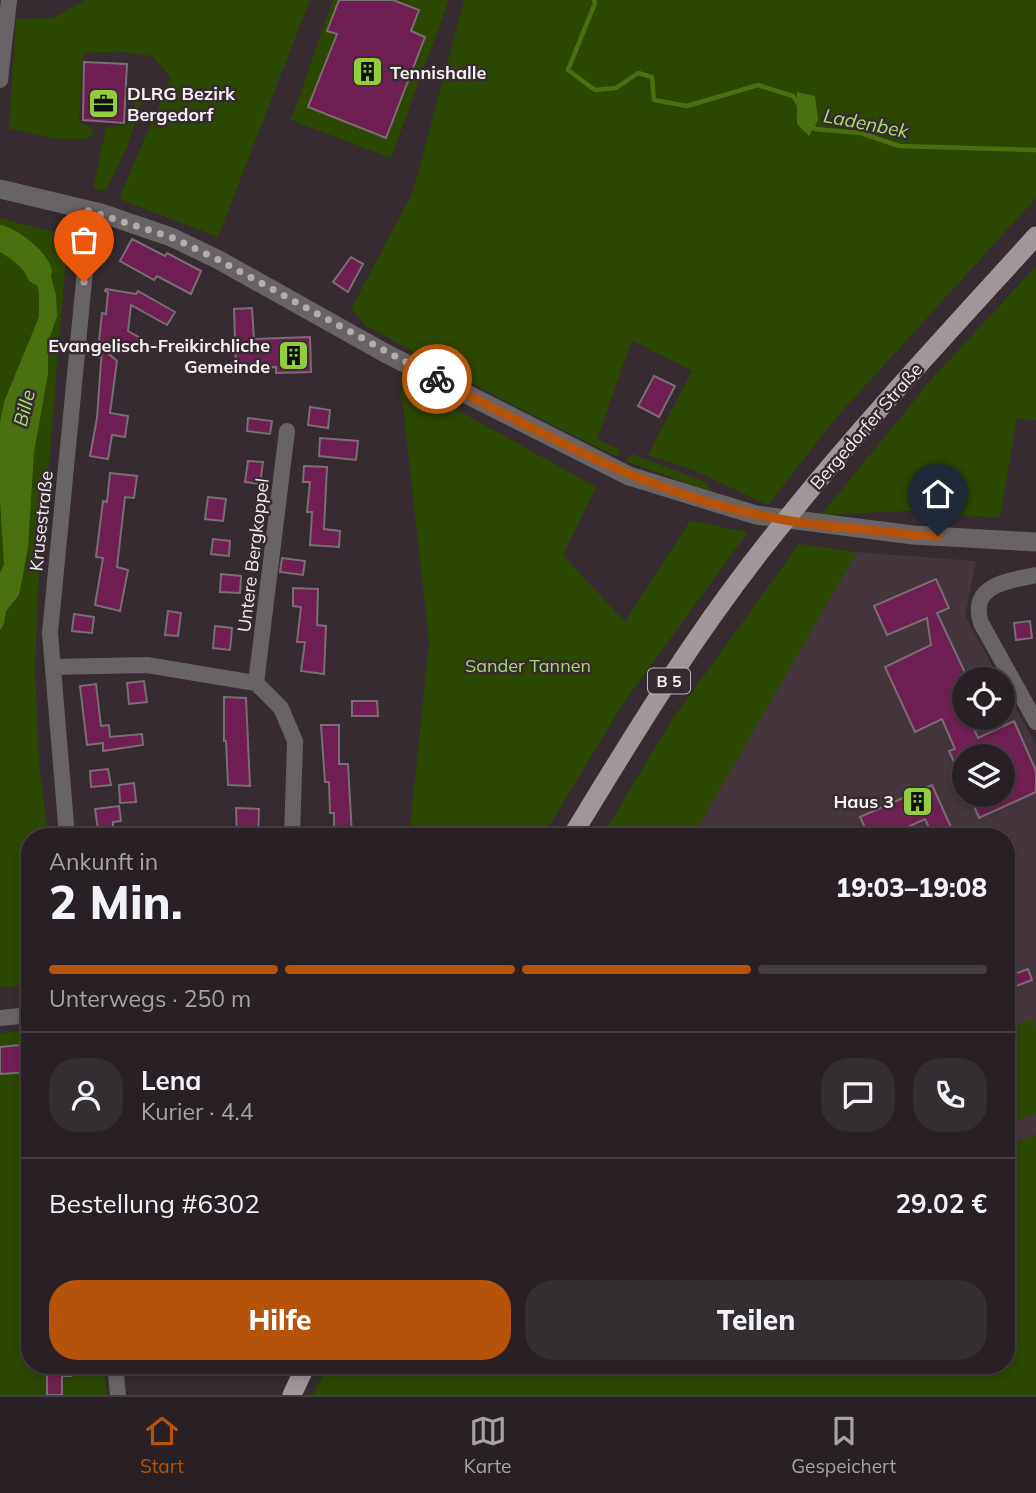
<!DOCTYPE html>
<html lang="de">
<head>
<meta charset="utf-8">
<style>
	:root { --surface:#282024; --page:#342d31; --text:#f1f3f6; --muted:#a5a3a6; --line:#443e41; --accent:#b45309 }
	body { margin:0; font-family:Mulish,sans-serif; background:var(--page); color:var(--text); height:100vh; display:flex; flex-direction:column; font-size:26px; white-space:nowrap }
	* { box-sizing:border-box; margin:0 }
	p { font-size:23px; color:var(--muted) }
	.icon { flex:none; width:38px; height:38px; fill:none; stroke:currentColor; stroke-width:2; stroke-linecap:round; stroke-linejoin:round }
	.map { position:relative; flex:1; overflow:hidden }
	.drawer { position:absolute; left:21px; top:828px; width:994px; height:546px; display:flex; flex-direction:column; background:var(--surface); border-radius:28px; box-shadow:0 4px 10px #0003,0 0 0 2px var(--line) }
	.drawer>* { flex:none }
	.fabs { position:absolute; left:952px; top:667px; display:grid; gap:14px }
	.fabs a { display:grid; place-items:center; width:63px; height:63px; border-radius:50%; background:var(--surface); box-shadow:0 4px 10px #0003,0 0 0 2px var(--line); font-size:35px }
	.pin { position:absolute; display:grid; place-items:center; width:60px; height:60px; color:#fff; margin:-72px -30px; border-radius:50% 50% 50% 0; rotate:-45deg; box-shadow:0 0 7px #0007 }
	.pin .icon { rotate:45deg }
	.courier { position:absolute; display:grid; place-items:center; width:70px; height:70px; margin:-35px; border:5px solid #b45309; border-radius:50%; background:#fff; color:#222; box-shadow:0 2px 9px #0007 }
	.overview em { font-style:normal; font-weight:800 }
	.overview div { display:flex; flex-direction:column-reverse }
	.overview { display:flex; align-items:center; justify-content:space-between; height:119px; padding:0 28px }
	h1 { font-size:46px; font-weight:800; line-height:52px }
	.bar { display:grid; grid-template-columns:repeat(4,1fr); gap:10px 7px; align-content:center; height:84px; padding:0 28px }
	.bar i { height:9px; border-radius:5px; background:var(--line) }
	.bar .on { background:var(--accent) }
	.bar p { grid-column:span 4 }
	.line { display:flex; align-items:center; gap:18px; padding:0 28px; border-top:2px solid var(--line) }
	.line div { flex:1 }
	.round { display:grid; place-items:center; flex:none; width:74px; height:74px; border-radius:28px; background:var(--page) }
	.button { display:flex; gap:14px; margin-top:auto; padding:14px 28px }
	.button a { flex:1; height:80px; border-radius:28px; background:var(--accent); color:#fff; font-size:28px; font-weight:800; line-height:80px; text-align:center }
	.button a+a { background:var(--page); color:var(--text) }
	.menu { display:flex; justify-content:space-around; align-items:center; height:98px; border-top:2px solid var(--line); background:var(--surface); font-size:19px; color:var(--muted) }
	.menu a { display:grid; justify-items:center; gap:4px }
	.menu .on { color:var(--accent) }
	.map>svg:first-child { display:block }
	.built { fill:#45353d; fill-rule:evenodd }
	.green { fill:#2c4700 }
	.water { fill:#4b7010 }
	.lines { fill:none; stroke-linecap:round; stroke-linejoin:round }
	.stream { stroke:#4b7010; stroke-width:4.5 }
	.river { stroke:#4b7010; stroke-width:26 }
	.building { fill:#701f52; stroke:#796e73; stroke-width:2 }
	.minor { stroke:#686365; stroke-width:16 }
	.tertiary { stroke:#686365; stroke-width:19 }
	.primary { stroke:#a1969c; stroke-width:19 }
	.done { stroke:#b3abaf; stroke-width:7; stroke-dasharray:0 12.6 }
	.route { stroke:#b45309; stroke-width:9 }
	.labels { text-anchor:middle; dominant-baseline:central; stroke-width:5; stroke-linejoin:round; paint-order:stroke }
	.shield { fill:#352b30; stroke:#bdb5b8; stroke-width:2 }
	.shield-label { font-size:16px; font-weight:bold; fill:#f7f0f3 }
	.poi-label { font-size:18px; font-weight:bold; fill:#f7f0f3; stroke:#352b30; text-anchor:start }
	.street-label { font-size:18px; fill:#f7f0f3; stroke:#352b30 }
	.park-label { font-size:18px; fill:#a6db68; stroke:#352b30 }
	.water-label { font-size:19px; font-style:italic; fill:#abe06d; stroke:#352b30 }
</style>
</head>
<body>
<div class="map">
<svg width="1036" height="1395" viewBox="0 0 1036 1395">
	<rect width="100%" height="100%" fill="#352b30"/>
	<path class="built" d="M857 552 976 561 965 616 1000 679H964V718H1003V684L1036 745V1135L1006 1145V836H693ZM964 756H1003V794H964Z"/>
	<path class="green" d="M85 0H310L218 237 119 199 171 77 152 56 124 52 83 53 79 122 94 130 88 139H59L9 129 16 19 54 18Z
		M333 0H449L391 158 291 120Z
		M464 0H1036V198L836 418 768 505 693 470 648 455 692 371 632 340 597 439 620 450 617 457 509 403 381 334 365 325 351 309 413 192Z
		M136 99 142 100 127 147 106 191 93 188 106 128 128 124Z
		M0 218 68 236 38 592 35 667 39 761 48 836H30V984L0 988Z
		M1036 266V420L1017 419 1000 518 908 511 821 515 930 381Z
		M400 378 596 487 563 555 625 622 690 521 748 532 623 704 543 836H409L429 642Z
		M633 454 705 482 712 491H708L626 461Z
		M799 544 857 552 693 836H602L671 721Z
		M1033 1019 1036 1028V1113L1006 1124V1029Z
		M30 1030V1365H104L107 1395H0V1033Z
		M1036 1135V1395H313L328 1365H1006V1145Z"/>
	<path class="water" d="M797 92 815 96 818 120 809 136 797 124Z
		M21 240 35 252 50 273 56 295 57 317 48 342V374L34 452 28 547 23 575 19 595 6 611 4 624 0 630V573L4 564 0 501V422L4 402 39 317V291L33 274 9 250Z"/>
	<g class="lines">
		<path class="stream" d="M594 0 595 3 568 70 595 90 616 88 638 73 652 77 654 100 687 106 758 85 793 96 799 105
			M811 124 815 129 861 133 899 146 1036 150"/>
		<path class="river" d="M0 238C13 243 34 258 39 272"/>
	</g>
	<path class="building" d="M339 0H393L419 10 411 31 425 37 386 138 308 107 337 34 327 31Z
		M84 62 127 64 124 123 83 120Z
		M132 239 165 256 167 253 201 271 191 294 157 276 154 280 120 261Z
		M351 257 363 264 348 292 333 282Z
		M106 289 136 294 138 291 175 312 167 325 131 305 128 331 142 339 144 353 130 352 99 341 102 313 106 314 108 292 105 291Z
		M252 308 254 339 310 337 311 372 276 373V367L236 368 234 309Z
		M102 348 117 361 110 413 128 416 125 437 112 435 108 459 90 456 97 418Z
		M654 376 675 386 659 417 638 406Z
		M310 407 330 410 328 428 308 425Z
		M248 418 272 421 270 434 247 431Z
		M320 438 358 441 356 460 319 456Z
		M248 461 263 462 260 484 245 482Z
		M304 466 327 467 324 529 340 531 339 547 310 545 312 512H307L310 482H303Z
		M110 473 137 476 134 498 125 497 117 567 128 570 120 611 95 605 103 558 96 557 103 501 107 502Z
		M208 497 226 499 223 521 205 519Z
		M213 539 230 541 229 556 211 554Z
		M282 558 305 561 303 575 280 572Z
		M221 574 241 576 240 593 220 592Z
		M936 579 949 608 937 613 968 679H964V718H969L978 738 1014 721 1036 771V792L979 818 969 794H1003V781L1013 776 1004 756H964V784L949 751 955 749 942 719 915 732 885 667 931 645 927 618 887 635 874 606Z
		M293 588 318 589 317 625 326 626 324 674 301 671 305 642H297L301 607 293 606Z
		M168 611 181 613 178 636 165 635Z
		M74 614 94 617 92 633 72 631Z
		M1030 621 1032 638 1016 640 1014 623Z
		M215 626 232 628 230 650 213 648Z
		M144 681 147 702 129 704 127 683Z
		M96 684 101 726 109 725 110 737 142 734 143 745 103 751V743L87 745 80 686Z
		M224 697 246 698 250 786 228 785 226 741H224Z
		M352 701H377L378 716H352Z
		M321 725H339V764H348L352 836H334V813H330L329 782H325Z
		M108 769 111 785 91 787 90 771Z
		M134 783 136 802 120 803 119 785Z
		M932 785 955 836H933L925 819 901 830 904 836H869L860 817Z
		M119 806 121 821 113 822V836H99L95 809Z
		M236 808 259 809 258 836H237Z
		M1028 969 1032 980 1006 990V977Z
		M30 1044V1072L0 1074V1047Z
		M52 1365H71V1376H62V1395H47V1375H52Z"/>
	<g class="lines">
		<path class="minor" d="M0 80 9 0
			M287 431 256 683 281 708 295 741 292 836
			M1036 575C1009 581 969 584 981 623L1036 722
			M53 667 147 665 256 683
			M67 836 50 633 90 219 86 210
			M0 1018 30 1015
			M115 1365 118 1395"/>
		<path class="tertiary" d="M0 189 101 213 171 237 217 259 385 353 629 476 756 515 913 535 1036 542"/>
		<path class="primary" d="M572 836C635 732 699 627 776 532 858 429 948 333 1036 236
			M292 1395 306 1365"/>
	</g>
	<g class="lines">
		<path class="done" d="M84 282 90 219 86 210 171 237 217 259 437 379"/>
		<path class="route" d="M437 379C540 432 641 490 755 514 806 526 861 528 913 535L938 536"/>
	</g>
	<defs>
		<symbol id="building-square" viewBox="-11 -11 22 22"><rect x="-9" y="-9" width="18" height="18" rx="4" fill="#91cd3f" stroke="#352b30"/><path d="M-4-6H4V6H1V3H-1V6H-4ZM-2.5-4.3h1.7v1.8h-1.7ZM.8-4.3h1.7v1.8H.8ZM-2.5-1h1.7V.8h-1.7ZM.8-1h1.7V.8H.8Z" fill="#111"/></symbol>
		<symbol id="office-square" viewBox="-11 -11 22 22"><rect x="-9" y="-9" width="18" height="18" rx="4" fill="#91cd3f" stroke="#352b30"/><path d="M-6-3h4V-5.5h4V-3h4V5H-6ZM-1-4.5V-3h2v-1.5ZM-6 0V1H6V0Z" fill="#111"/></symbol>
	</defs>
	<g fill-rule="evenodd">
		<use href="#building-square" x="350" y="54" width="35" height="35"/>
		<use href="#office-square" x="86" y="86" width="35" height="35"/>
		<use href="#building-square" x="276" y="338" width="35" height="35"/>
		<use href="#building-square" x="900" y="784" width="35" height="35"/>
	</g>
	<g class="labels">
		<rect class="shield" x="648" y="668.5" width="42" height="25" rx="5"/>
		<g class="shield-label">
			<text x="669" y="681">B 5</text>
		</g>
		<g class="poi-label">
			<text x="390" y="72">Tennishalle</text>
			<text x="127" y="93">DLRG Bezirk<tspan x="127" dy="21">Bergedorf</tspan></text>
			<text x="270" y="345" text-anchor="end">Evangelisch-Freikirchliche<tspan x="270" dy="21">Gemeinde</tspan></text>
			<text x="894" y="801" text-anchor="end">Haus 3</text>
		</g>
		<g class="street-label">
			<text transform="translate(866 426) rotate(-49)">Bergedorfer Straße</text>
			<text transform="translate(41 521) rotate(-84)">Krusestraße</text>
			<text transform="translate(253 555) rotate(-83)">Untere Bergkoppel</text>
		</g>
		<g class="park-label">
			<text x="528" y="665">Sander Tannen</text>
		</g>
		<g class="water-label">
			<text transform="translate(866 123) rotate(11)">Ladenbek</text>
			<text transform="translate(24 408) rotate(-76)">Bille</text>
		</g>
	</g>
</svg>
<div class="fabs">
<a><svg class="icon" aria-label="locate" viewBox="0 0 24 24"><circle cx="12" cy="12" r="6"/><path d="M12 2v4M12 18v4M2 12h4M18 12h4"/></svg></a>
<a><svg class="icon" aria-label="layers" viewBox="0 0 24 24"><path d="M12 4l9 5-9 5-9-5zM3 14l9 5 9-5"/></svg></a>
</div>
<div class="pin" style="left:84px;top:282px;background:#ea580c"><svg class="icon" aria-label="bag" viewBox="0 0 24 24"><path d="M5 8h14l-1 12H6zM9 8a3 3 0 0 1 6 0"/></svg></div>
<div class="pin" style="left:938px;top:536px;background:#1f2937"><svg class="icon" aria-label="home" viewBox="0 0 24 24"><path d="M3 11l9-7 9 7M6 9v11h12V9"/></svg></div>
<div class="courier" style="left:437px;top:379px"><svg class="icon" aria-label="bike" viewBox="0 0 24 24"><circle cx="6" cy="16" r="4"/><circle cx="18" cy="16" r="4"/><path d="M6 16l4-8h5l3 8M10 8l3 8H6M13 5h3"/></svg></div>
<section class="drawer">
<div class="overview"><div><h1>2 Min.</h1><p>Ankunft in</p></div><em>19:03–19:08</em></div>
<div class="bar"><i class="on"></i><i class="on"></i><i class="on"></i><i></i><p>Unterwegs · 250 m</p></div>
<div class="line" style="height:126px"><a class="round"><svg class="icon" aria-label="person" viewBox="0 0 24 24"><circle cx="12" cy="8" r="4"/><path d="M4 21q1-7 8-7t8 7"/></svg></a><div><b>Lena</b><p>Kurier · 4.4</p></div><a class="round"><svg class="icon" aria-label="chat" viewBox="0 0 24 24"><path d="M4 5h16v11H9l-5 4z"/></svg></a><a class="round"><svg class="icon" aria-label="phone" viewBox="0 0 24 24"><path d="M5 4h4l2 5-3 2q2 4 5 5l2-3 5 2v4C11 20 4 13 5 4z"/></svg></a></div>
<div class="line" style="height:91px"><div>Bestellung #6302</div><b>29.02 €</b></div>
<div class="button"><a>Hilfe</a><a>Teilen</a></div>
</section>
</div>
<nav class="menu">
<a class="on"><svg class="icon" aria-label="home" viewBox="0 0 24 24"><path d="M3 11l9-7 9 7M6 9v11h12V9"/></svg>Start</a>
<a><svg class="icon" aria-label="map" viewBox="0 0 24 24"><path d="M3 6l6-2 6 2 6-2v14l-6 2-6-2-6 2zM9 4v14M15 6v14"/></svg>Karte</a>
<a><svg class="icon" aria-label="saved" viewBox="0 0 24 24"><path d="M7 4h10v16l-5-4-5 4z"/></svg>Gespeichert</a>
</nav>
</body>
</html>
